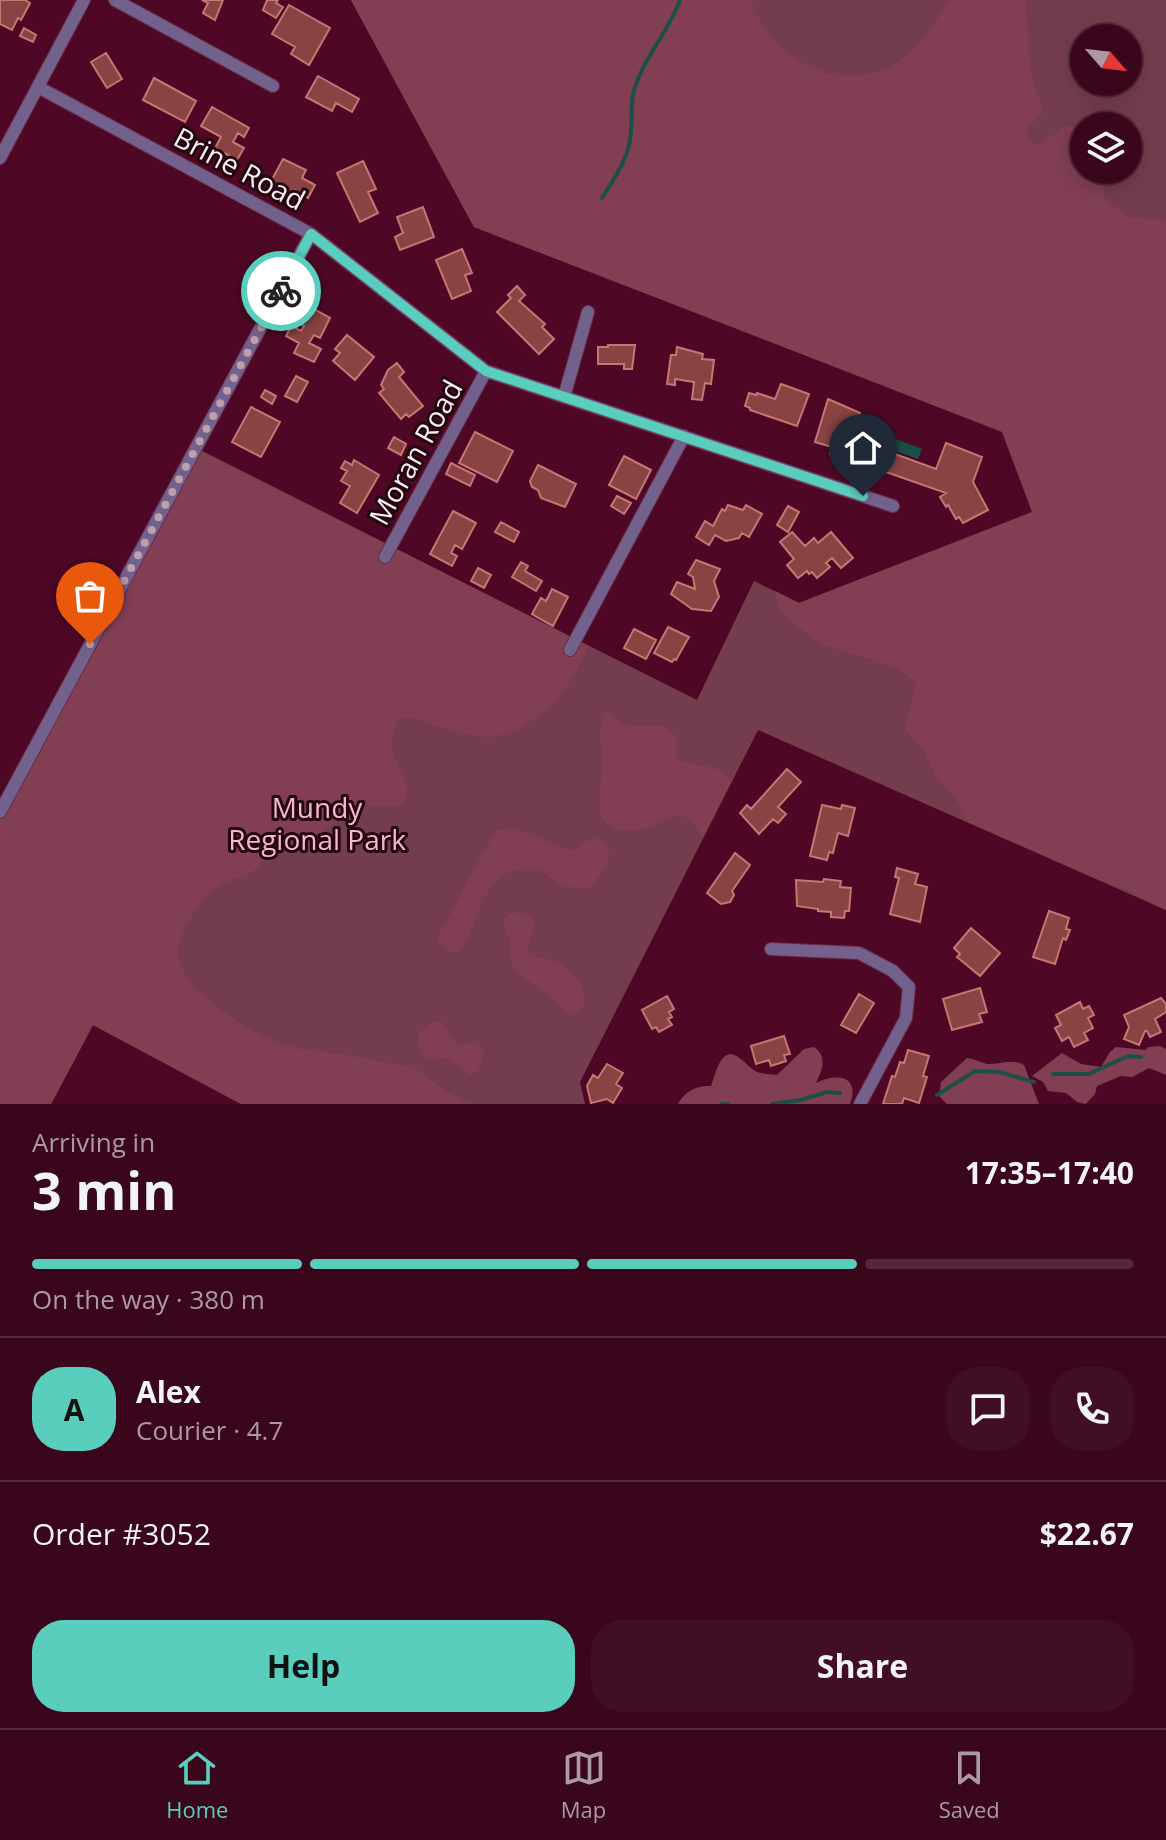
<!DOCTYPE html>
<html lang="en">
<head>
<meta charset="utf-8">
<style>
	:root { --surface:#3a061c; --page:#410f25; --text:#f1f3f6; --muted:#ab99a3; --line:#54273b; --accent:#5acebd }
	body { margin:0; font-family:"Open Sans",sans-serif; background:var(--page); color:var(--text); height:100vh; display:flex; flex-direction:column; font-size:30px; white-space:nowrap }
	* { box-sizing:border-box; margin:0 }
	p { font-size:26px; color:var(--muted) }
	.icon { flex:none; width:44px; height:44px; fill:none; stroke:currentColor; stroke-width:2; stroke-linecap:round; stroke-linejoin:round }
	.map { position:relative; height:1104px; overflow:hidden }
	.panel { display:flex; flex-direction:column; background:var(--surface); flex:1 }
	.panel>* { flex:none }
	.needle { width:52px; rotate:118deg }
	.controls { position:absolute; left:1070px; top:24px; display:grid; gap:16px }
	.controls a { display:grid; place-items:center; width:72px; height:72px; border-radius:50%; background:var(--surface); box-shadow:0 4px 20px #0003,0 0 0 2px var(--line); font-size:40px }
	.pin { position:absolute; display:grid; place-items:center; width:68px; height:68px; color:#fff; margin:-82px -34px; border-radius:50% 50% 50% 0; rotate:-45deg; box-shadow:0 0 8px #0007 }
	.pin .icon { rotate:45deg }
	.courier { position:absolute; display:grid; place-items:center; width:80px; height:80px; margin:-40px; border:6px solid #5acebd; border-radius:50%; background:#fff; color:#222; box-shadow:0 2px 10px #0007 }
	.headline em { font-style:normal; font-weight:700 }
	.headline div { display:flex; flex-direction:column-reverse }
	.headline { display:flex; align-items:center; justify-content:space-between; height:136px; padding:0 32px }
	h1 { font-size:52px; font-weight:700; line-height:60px }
	.bar { display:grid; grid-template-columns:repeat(4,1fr); gap:12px 8px; align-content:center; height:96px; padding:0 32px }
	.bar i { height:10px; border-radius:6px; background:var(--line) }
	.bar .on { background:var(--accent) }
	.bar p { grid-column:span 4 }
	.line { display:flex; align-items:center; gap:20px; padding:0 32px; border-top:2px solid var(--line) }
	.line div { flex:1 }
	.round { display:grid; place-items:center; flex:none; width:84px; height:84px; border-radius:32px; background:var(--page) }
	.button { display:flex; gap:16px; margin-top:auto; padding:16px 32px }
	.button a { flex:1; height:92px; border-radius:32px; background:var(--accent); color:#111; font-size:32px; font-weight:700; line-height:92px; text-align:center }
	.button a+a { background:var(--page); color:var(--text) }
	.dock { display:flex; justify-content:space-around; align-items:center; height:112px; border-top:2px solid var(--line); background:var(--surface); font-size:22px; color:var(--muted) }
	.dock a { display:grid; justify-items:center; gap:4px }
	.dock .on { color:var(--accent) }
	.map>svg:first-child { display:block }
	.green { fill:#743d4d; fill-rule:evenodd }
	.forest { fill:#823f54 }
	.water { fill:#1b4f47 }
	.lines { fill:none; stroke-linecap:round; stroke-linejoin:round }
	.stream { stroke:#1b4f47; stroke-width:4 }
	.building { fill:#884342; stroke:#c67673; stroke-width:2 }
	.street-casing { stroke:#6a2d46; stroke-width:14 }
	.street { stroke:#72618c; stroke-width:12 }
	.done { stroke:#be9faa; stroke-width:8; stroke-dasharray:0 14.4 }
	.route { stroke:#5acebd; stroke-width:10 }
	.labels { text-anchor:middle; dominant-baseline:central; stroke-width:6; stroke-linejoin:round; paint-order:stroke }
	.street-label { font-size:28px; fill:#faf0f2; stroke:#230610 }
	.park-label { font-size:28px; fill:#f6b8c8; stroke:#230610 }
</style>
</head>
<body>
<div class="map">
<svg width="1166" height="1104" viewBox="0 0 1166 1104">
	<rect width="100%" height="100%" fill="#4e0825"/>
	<path class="green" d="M351 0H1166V910L758 730 580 1082 585 1104H241L93 1025 51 1104H0L196 448 697 700 754 581 799 603 1033 512 1002 431 474 227ZM1084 38H1128V82H1084ZM1084 126H1128V170H1084Z"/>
	<path class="forest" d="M351 0H751C768 55 833 94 888 68 915 54 934 25 949 0H1026L1029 59 1033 84 1044 111 1028 127 1027 137 1034 145C1047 142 1054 133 1065 126L1083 128 1084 170H1107L1103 199 1130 218 1166 221V910L1142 899 1134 892 1099 880 968 822 959 803 937 778 924 752 905 729 916 682 893 666 820 644 792 622 778 607 775 591 799 603 1032 512 1002 432 474 227Z
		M196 448 589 646C568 686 560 707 518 728 498 738 486 739 465 734 442 730 423 718 400 717 374 756 420 781 404 801 393 814 367 800 352 808 341 814 334 825 323 831 308 838 291 837 276 844 267 848 266 860 258 867 247 878 233 878 220 885 203 895 184 925 179 944 175 958 185 978 195 988 224 1013 254 1037 292 1047 310 1052 329 1052 346 1055 369 1059 390 1064 412 1067 433 1079 448 1097 471 1104H241L93 1025 51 1104H0V812Z
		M607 711C612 715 618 721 623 724 640 730 685 714 675 755L678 761 714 768 723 772 731 782 703 837C697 830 692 817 682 816 672 815 662 822 653 825 644 829 633 831 623 830 591 827 600 794 602 771 604 749 594 730 607 711Z
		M514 828 563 848 575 850 587 841 600 838C620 856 603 872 589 888 575 888 564 888 552 879 548 876 542 870 537 869 532 868 528 869 524 869 478 871 482 927 458 953L448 950 436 940C457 903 475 865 497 830Z
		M515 912 533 918 534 927 527 953C537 958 548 958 558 963 577 973 597 1000 575 1014L564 1011 557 1001 517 973 511 962 510 942 503 926 504 918Z
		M431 1022H442L458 1045 478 1042 484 1051 479 1070 471 1075 448 1058 427 1060C418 1054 418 1044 419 1033Z
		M1160 1046 1166 1049V1075L1149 1068 1132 1077 1121 1076 1097 1086 1095 1094 1086 1104 1077 1102 1066 1093 1048 1091 1043 1082 1032 1076 1062 1053 1081 1064 1101 1067 1110 1052 1116 1047 1145 1050 1149 1047Z
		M814 1047C828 1057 822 1070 816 1083 835 1073 861 1075 850 1104H678C685 1091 697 1085 711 1086 714 1078 716 1069 720 1062 732 1042 745 1066 757 1072 763 1074 770 1074 777 1075L804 1049Z
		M967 1058C976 1059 984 1065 992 1064 1003 1063 1013 1059 1024 1065L1039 1104H947L939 1096 941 1082Z"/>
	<path class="water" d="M888 436 922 449 918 459 884 447Z"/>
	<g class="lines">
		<path class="stream" d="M602 198C615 177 630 157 631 131 632 118 631 106 633 94 642 59 668 33 680 0
			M1053 1074H1089L1128 1056 1141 1057
			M937 1095 975 1071 999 1072 1034 1082
			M721 1104H728
			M772 1104 801 1100 827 1092 840 1093"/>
	</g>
	<path class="building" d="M0 0H25L30 3 21 20 18 18 12 30 0 24Z
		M202 0H223L215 20 203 13 208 3Z
		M267 0H278L276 3 283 7 276 18 263 10Z
		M289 5 330 28 309 65 291 54 295 47 272 34Z
		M24 28 36 35 33 42 20 36Z
		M106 53 122 79 107 88 91 62Z
		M318 76 359 99 352 112 336 103 332 111 306 97Z
		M154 78 196 101 185 122 143 100Z
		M212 107 249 128 244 137 238 133 233 142 244 148 237 160 215 148 221 137 201 126Z
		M283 159 306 170 302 178 315 185 308 198 295 190 293 195 270 183Z
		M363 161 376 189 368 192 378 213 360 222 337 173Z
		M423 207 434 237 400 250 395 237 403 233 397 217Z
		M462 249 472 273 465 275 471 291 452 299 436 260Z
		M517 286 525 295 519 301 545 324 542 327 554 339 539 354 497 312 511 298 508 295Z
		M299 307 310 313 312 308 330 318 320 338 314 335 309 343 321 349 314 362 294 353 299 343 286 336 291 326 301 331 304 326 292 320Z
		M347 335 374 357 355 380 333 361 340 353 335 349Z
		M608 345H635L632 369H624V364H598V347H608Z
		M677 347 703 354 702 359 714 360 711 384 705 383 702 400 692 399 694 382 675 379V385L667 384 671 355H676Z
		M397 363 404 372 399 377 423 406 409 417 406 414 401 419 379 393 384 389 381 385 388 370Z
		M296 376 308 382 297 402 285 396Z
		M781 384 809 394 797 426 750 410V408L745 406 749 393 756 395 757 393 775 399Z
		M265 390 276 396 272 404 261 397Z
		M828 399 860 413 859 426 870 429 861 457 838 449 836 456 830 454 832 447 815 442Z
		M251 407 280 422 261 457 232 442Z
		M475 432 513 451 497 482 459 463Z
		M394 437 406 444 401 455 388 448Z
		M946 443 982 457 973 482 988 510 963 523 959 517 956 519 948 505 946 507 940 497 946 493 880 470 887 451 936 469Z
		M624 456 651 470 636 499 609 485Z
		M354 460 379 475 357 513 340 503 350 486 341 481 347 471 341 468 345 461 352 465Z
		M451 463 475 475 470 486 446 474Z
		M538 465 576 484 565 507 541 498 538 490 532 487 530 481Z
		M617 496 631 503 624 514 611 506Z
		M728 505 743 510 746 505 762 514 749 537 742 533 739 538 726 541 715 535 709 545 696 537 705 521 713 526 722 509 725 511Z
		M788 506 799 512 788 532 777 525Z
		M453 511 476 523 462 549 455 545 451 553 457 556 452 566 430 554Z
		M501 522 519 532 514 542 495 532Z
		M792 532 805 546 814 538 818 543 831 532 853 558 841 568 832 558 826 563 830 567 817 578 812 572 809 574 807 571 798 578 787 565 794 559 780 542Z
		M696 560 720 569 714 581 719 597 711 611 692 609 671 594 677 582 695 589 693 577 688 574Z
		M521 562 528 566 525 571 542 581 536 591 512 577Z
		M478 568 491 575 484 588 471 581Z
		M552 589 568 597 553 626 532 614 541 598 546 601Z
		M668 627 689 637 676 660 674 659 672 662 654 653Z
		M634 629 656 640 646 659 624 648Z
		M787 769 801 782 778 807 786 814 778 823 773 819 759 834 740 813 747 805 751 809Z
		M822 805 841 809 842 805 855 808 848 836 838 833 833 853 829 852 827 860 810 856Z
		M735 853 750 865 732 891 734 895 730 902 721 904 707 893Z
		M897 868 918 874 915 884 927 887 920 922 890 914 899 878 895 877Z
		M824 879 841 881 840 887 851 888 849 911H845L844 918 831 917V912L818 911V909L797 906 796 880 823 882Z
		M1049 911 1069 918 1066 929 1070 930 1066 940 1063 938 1055 964 1033 957Z
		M971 928 1000 953 980 976 957 957 960 954 954 948Z
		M980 988 987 1012 979 1014 982 1022 952 1030 943 999Z
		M859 994 874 1003 856 1033 841 1025Z
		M667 996 674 1009 669 1012 672 1017 668 1019 672 1025 659 1032 656 1027 652 1029 642 1010Z
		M1161 998 1166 1004V1012L1155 1019 1161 1032 1150 1037 1147 1031H1145L1139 1045 1124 1039 1129 1027 1124 1015Z
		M1080 1002 1083 1009 1089 1006 1094 1015 1088 1018 1093 1028 1084 1033 1088 1040 1074 1047 1069 1037 1062 1041 1055 1028 1061 1025 1056 1015Z
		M784 1036 790 1054 784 1055 786 1061 771 1066 769 1060 756 1064 751 1046Z
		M908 1050 929 1056 923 1076 927 1077 919 1103 904 1098 902 1104H883L892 1076 895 1077 900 1062 904 1063Z
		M607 1064 623 1073 616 1084 622 1088 613 1103 607 1099 591 1103 587 1086 593 1075 598 1078Z"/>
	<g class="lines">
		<defs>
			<path id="street" d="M115 0 273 86
				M38 87 311 234 486 371 893 506
				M0 158 84 0
				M564 397 588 312
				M385 557 486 371
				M570 650 684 436
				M0 812 311 234
				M771 949 859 953 893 971 909 987 906 1018 860 1104"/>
		</defs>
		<use href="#street" class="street-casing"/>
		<use href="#street" class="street"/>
	</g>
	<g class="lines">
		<path class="done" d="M90 644 281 291"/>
		<path class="route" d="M281 291 311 234 486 371 863 496"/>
	</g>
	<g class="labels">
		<g class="street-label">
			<text transform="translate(240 168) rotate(28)">Brine Road</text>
			<text transform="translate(415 452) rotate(-61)">Moran Road</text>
		</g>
		<g class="park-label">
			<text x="317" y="807">Mundy<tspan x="317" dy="32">Regional Park</tspan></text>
		</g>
	</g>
</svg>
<div class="controls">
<a><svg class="needle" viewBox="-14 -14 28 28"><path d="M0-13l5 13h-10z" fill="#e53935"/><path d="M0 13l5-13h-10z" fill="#ab99a3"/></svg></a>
<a><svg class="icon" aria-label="layers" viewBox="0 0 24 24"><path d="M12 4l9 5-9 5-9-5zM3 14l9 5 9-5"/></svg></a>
</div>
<div class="pin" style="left:90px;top:644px;background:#ea580c"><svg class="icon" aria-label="bag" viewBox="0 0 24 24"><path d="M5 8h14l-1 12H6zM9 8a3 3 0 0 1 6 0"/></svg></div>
<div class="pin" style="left:863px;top:496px;background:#1f2937"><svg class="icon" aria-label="home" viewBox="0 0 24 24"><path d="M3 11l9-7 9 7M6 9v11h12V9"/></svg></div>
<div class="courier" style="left:281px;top:291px"><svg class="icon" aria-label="bike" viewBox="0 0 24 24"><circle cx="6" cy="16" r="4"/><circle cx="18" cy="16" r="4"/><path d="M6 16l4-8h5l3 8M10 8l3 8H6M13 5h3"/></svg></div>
</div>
<section class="panel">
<div class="headline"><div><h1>3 min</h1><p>Arriving in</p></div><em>17:35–17:40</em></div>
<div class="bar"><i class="on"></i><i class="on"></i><i class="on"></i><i></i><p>On the way · 380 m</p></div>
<div class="line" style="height:144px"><b class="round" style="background:var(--accent);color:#111">A</b><div><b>Alex</b><p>Courier · 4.7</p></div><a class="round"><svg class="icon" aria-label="chat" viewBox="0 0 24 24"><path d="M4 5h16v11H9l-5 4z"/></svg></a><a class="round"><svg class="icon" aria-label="phone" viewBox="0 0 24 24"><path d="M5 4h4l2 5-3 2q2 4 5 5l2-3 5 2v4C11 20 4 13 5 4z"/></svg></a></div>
<div class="line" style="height:104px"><div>Order #3052</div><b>$22.67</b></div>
<div class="button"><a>Help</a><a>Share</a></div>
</section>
<nav class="dock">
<a class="on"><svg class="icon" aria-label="home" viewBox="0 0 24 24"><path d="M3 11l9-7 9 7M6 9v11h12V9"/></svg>Home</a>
<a><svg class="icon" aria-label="map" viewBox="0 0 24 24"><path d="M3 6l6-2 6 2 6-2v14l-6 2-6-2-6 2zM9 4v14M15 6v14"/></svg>Map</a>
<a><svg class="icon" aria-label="saved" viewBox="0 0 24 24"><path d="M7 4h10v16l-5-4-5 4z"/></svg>Saved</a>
</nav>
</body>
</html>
